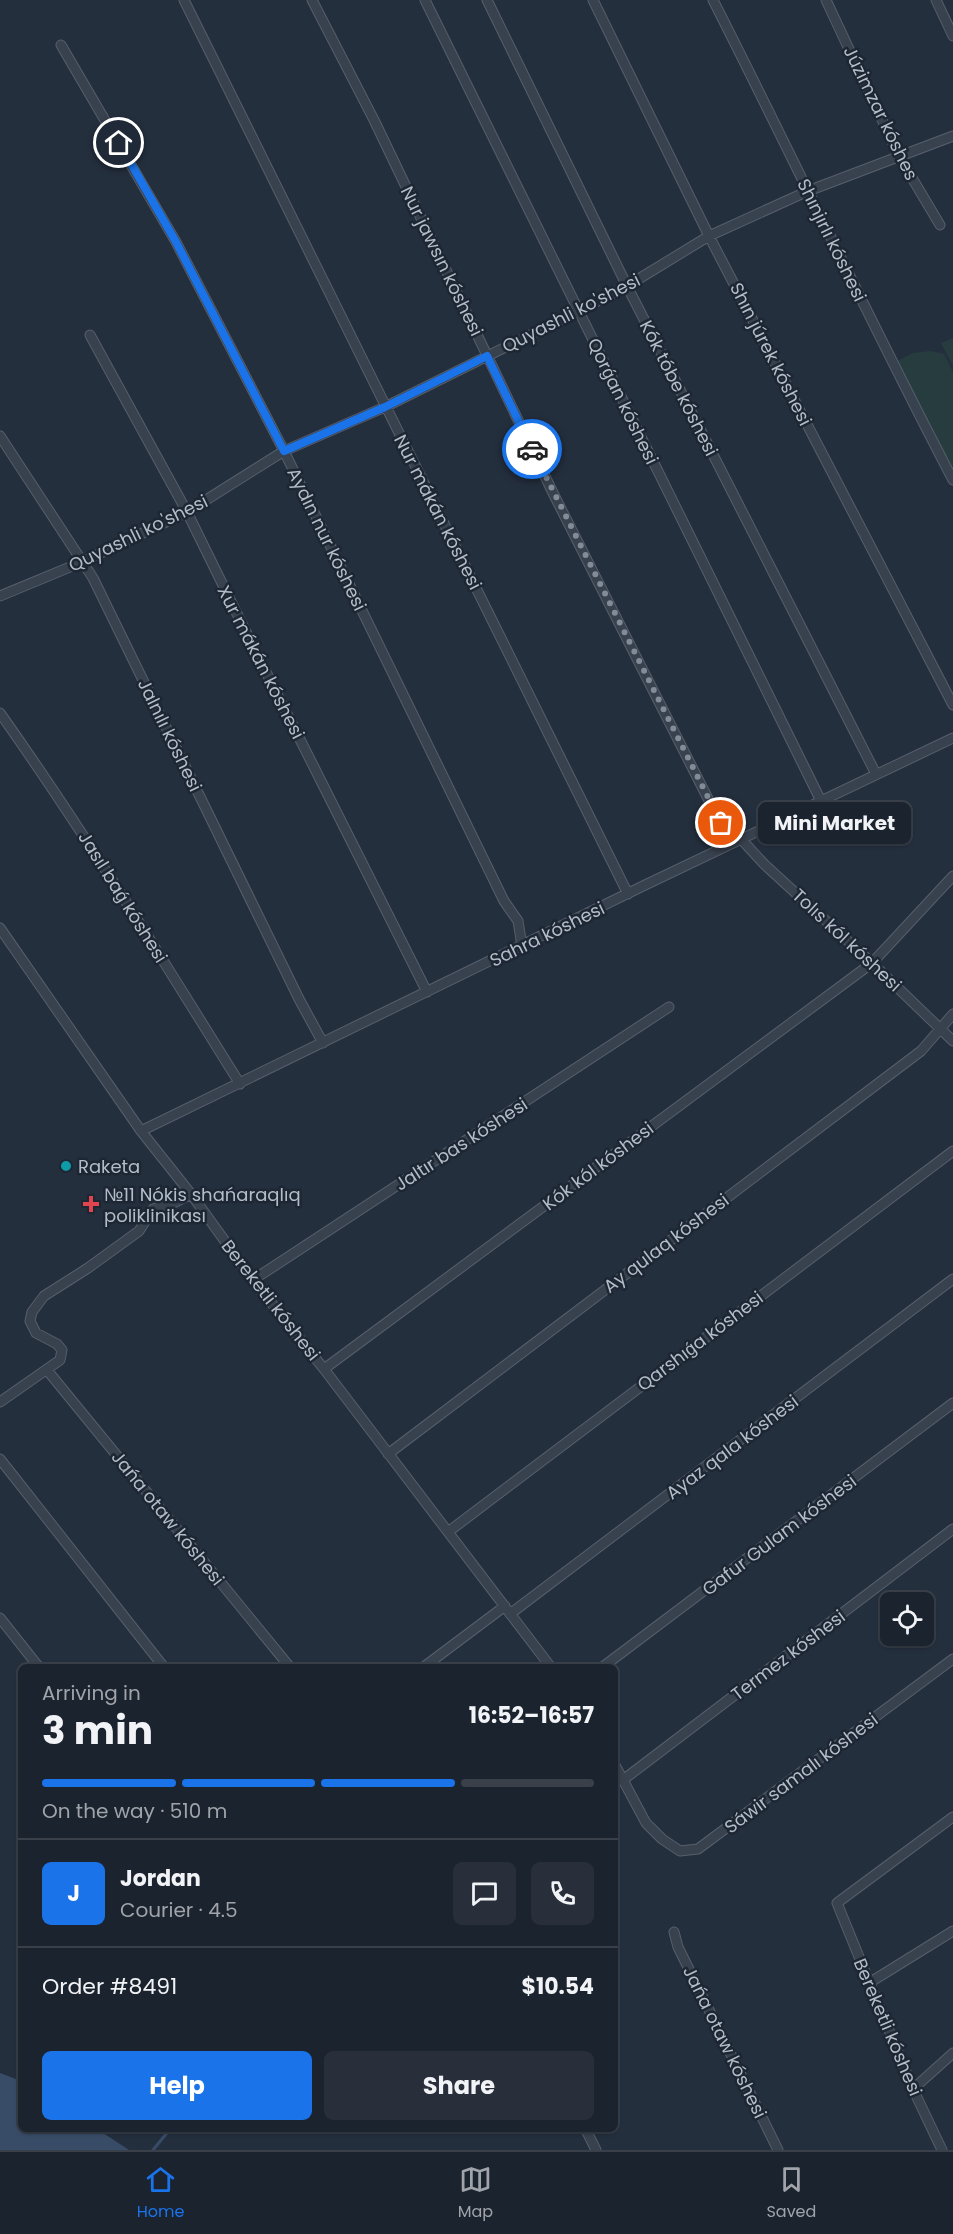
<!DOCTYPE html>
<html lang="en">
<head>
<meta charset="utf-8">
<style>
	:root { --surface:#1b232e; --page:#282f3a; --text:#f1f3f6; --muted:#a0a4aa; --line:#39404a; --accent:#1a73e8 }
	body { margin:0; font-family:Poppins,sans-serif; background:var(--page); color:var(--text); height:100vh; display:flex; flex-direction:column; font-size:22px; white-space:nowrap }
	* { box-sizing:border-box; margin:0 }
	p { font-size:20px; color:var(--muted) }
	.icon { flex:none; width:33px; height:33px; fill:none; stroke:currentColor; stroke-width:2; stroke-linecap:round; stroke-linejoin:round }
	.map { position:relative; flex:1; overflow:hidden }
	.drawer { position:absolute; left:18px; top:1664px; width:600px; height:468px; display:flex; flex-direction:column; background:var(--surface); border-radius:9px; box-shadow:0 2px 4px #0004,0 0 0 2px var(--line) }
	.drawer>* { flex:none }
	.tools { position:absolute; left:880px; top:1592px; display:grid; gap:12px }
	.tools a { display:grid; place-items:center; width:54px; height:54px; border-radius:9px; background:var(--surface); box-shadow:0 2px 4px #0004,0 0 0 2px var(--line); font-size:30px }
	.pin { position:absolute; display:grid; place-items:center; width:51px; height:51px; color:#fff; margin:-26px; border:3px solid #fff; border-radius:50%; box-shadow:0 2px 6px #0007 }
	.courier { position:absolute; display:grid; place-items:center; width:60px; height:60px; margin:-30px; border:4px solid #1a73e8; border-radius:50%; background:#fff; color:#222; box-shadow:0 2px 8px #0007 }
	.bubble { position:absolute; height:42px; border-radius:9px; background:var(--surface); box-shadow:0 2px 4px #0004,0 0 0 2px var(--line); font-size:20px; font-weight:700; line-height:42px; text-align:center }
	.overview em { font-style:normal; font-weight:700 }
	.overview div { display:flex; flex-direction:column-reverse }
	.overview { display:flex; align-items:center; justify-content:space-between; height:102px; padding:0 24px }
	h1 { font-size:39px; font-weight:700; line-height:45px }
	.bar { display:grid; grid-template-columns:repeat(4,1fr); gap:9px 6px; align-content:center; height:72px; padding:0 24px }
	.bar i { height:8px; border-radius:4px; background:var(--line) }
	.bar .current { background:var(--accent) }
	.bar p { grid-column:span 4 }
	.line { display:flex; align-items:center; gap:15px; padding:0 24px; border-top:2px solid var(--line) }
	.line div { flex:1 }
	.round { display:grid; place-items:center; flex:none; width:63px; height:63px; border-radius:9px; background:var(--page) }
	.primary-button { display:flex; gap:12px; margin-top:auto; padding:12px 24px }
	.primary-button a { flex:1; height:69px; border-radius:9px; background:var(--accent); color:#fff; font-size:24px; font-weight:700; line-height:69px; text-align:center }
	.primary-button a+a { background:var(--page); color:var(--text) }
	.tabs { display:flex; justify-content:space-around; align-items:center; height:84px; border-top:2px solid var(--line); background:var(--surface); font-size:16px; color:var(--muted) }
	.tabs a { display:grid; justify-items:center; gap:3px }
	.tabs .current { color:var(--accent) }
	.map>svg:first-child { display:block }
	.green { fill:#263c3f }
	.water { fill:#394c67 }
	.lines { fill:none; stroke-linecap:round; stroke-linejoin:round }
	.stream { stroke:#394c67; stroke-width:3 }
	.minor-casing { stroke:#565f6c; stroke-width:11 }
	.minor { stroke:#38414e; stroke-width:9 }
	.done { stroke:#828b98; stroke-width:6; stroke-dasharray:0 10.8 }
	.route { stroke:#1a73e8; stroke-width:8 }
	.culture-dot { fill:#0f9aa8; stroke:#1d2633; stroke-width:2 }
	.health-dot { fill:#e0444e; stroke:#1d2633; stroke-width:2 }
	.labels { text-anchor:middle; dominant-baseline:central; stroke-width:5; stroke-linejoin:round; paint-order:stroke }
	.street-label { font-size:18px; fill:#b4bcc9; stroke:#1d2633 }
	.poi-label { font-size:18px; fill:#b4bcc9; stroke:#1d2633; text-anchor:start }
</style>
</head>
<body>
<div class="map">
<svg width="953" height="2150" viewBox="0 0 953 2150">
	<rect width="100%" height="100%" fill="#242f3e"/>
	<path class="green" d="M953 338V366L941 343Z
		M931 351 944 354 953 372V470L895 362 913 353Z"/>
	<path class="water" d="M0 2073 21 2081V2128L97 2129 129 2150H0Z"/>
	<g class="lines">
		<path class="stream" d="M153 2150 171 2128"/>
		<defs>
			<path id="minor" d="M184 0 628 894
				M312 0 374 120 554 495 731 844
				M425 0 821 801
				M487 0 627 286 876 774
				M593 0 709 236 953 705
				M713 0C794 159 870 322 953 480
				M826 0 899 156 940 225
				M936 0 953 36
				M61 45 176 242 284 451 504 901 518 921 522 946
				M90 335 187 512 244 628 427 992
				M0 436 93 578 299 999 323 1043
				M0 596 82 562 187 512 284 451 385 407 578 311 627 286 709 236 808 191 953 136
				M0 713C85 833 162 959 240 1084
				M741 839 764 864 872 963 953 1041
				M0 928 141 1131 191 1194 253 1280 324 1369 550 1666
				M141 1131 643 886 953 738
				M253 1280 669 1007
				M324 1369 872 963 953 876
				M47 1370 289 1666
				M0 1402 60 1360 62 1350 57 1344 36 1333 30 1321 32 1312 44 1296 88 1268 139 1231 153 1209 176 1202 191 1194
				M388 1454 921 1051 953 1014
				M0 1459 163 1666
				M448 1532 953 1151
				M510 1614 953 1279
				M0 1618 38 1666
				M425 1666 505 1606
				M604 1666 953 1403
				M615 1765 646 1823 662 1839 680 1851 698 1849 953 1659
				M623 1780 953 1529
				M674 1932 678 1947 778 2150
				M869 1983 953 1931
				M913 2089 953 2053
				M585 2128 596 2150
				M942 2150 913 2089 837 1903 953 1817"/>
		</defs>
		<use href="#minor" class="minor-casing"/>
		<use href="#minor" class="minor"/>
	</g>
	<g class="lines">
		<path class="done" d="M532 449 721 823"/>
		<path class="route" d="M119 143 176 242 284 451 385 407 487 356 532 449"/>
	</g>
	<circle class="culture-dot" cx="66" cy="1166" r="6"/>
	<path class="health-dot" d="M88 1195h6v6h6v6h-6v6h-6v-6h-6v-6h6z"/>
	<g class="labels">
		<g class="street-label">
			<text transform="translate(881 113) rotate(64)">Júzimzar kóshes</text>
			<text transform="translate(832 240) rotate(64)">Shınjırlı kóshesi</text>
			<text transform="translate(442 261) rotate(64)">Nur jawsın kóshesi</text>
			<text transform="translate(571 313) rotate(-27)">Quyashli ko'shesi</text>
			<text transform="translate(771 354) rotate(63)">Shın júrek kóshesi</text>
			<text transform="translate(679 388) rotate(63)">Kók tóbe kóshesi</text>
			<text transform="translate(623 401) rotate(64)">Qorǵan kóshesi</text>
			<text transform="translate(438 512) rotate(63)">Nur mákán kóshesi</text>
			<text transform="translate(138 533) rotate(-26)">Quyashli ko'shesi</text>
			<text transform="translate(327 539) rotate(64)">Aydın nur kóshesi</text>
			<text transform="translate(261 662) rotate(63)">Xur mákán kóshesi</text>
			<text transform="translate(170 735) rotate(64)">Jalnılı kóshesi</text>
			<text transform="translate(123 897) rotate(58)">Jasıl baǵ kóshesi</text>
			<text transform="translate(547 934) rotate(-26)">Sahra kóshesi</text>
			<text transform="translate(847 940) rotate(43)">Tolıs kól kóshesi</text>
			<text transform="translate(461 1144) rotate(-33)">Jaltır bas kóshesi</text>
			<text transform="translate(598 1166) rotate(-37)">Kók kól kóshesi</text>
			<text transform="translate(666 1243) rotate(-37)">Ay qulaq kóshesi</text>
			<text transform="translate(271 1300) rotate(52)">Bereketli kóshesi</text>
			<text transform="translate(700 1341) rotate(-37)">Qarshıǵa kóshesi</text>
			<text transform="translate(732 1447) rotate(-37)">Ayaz qala kóshesi</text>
			<text transform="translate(168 1518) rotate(51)">Jańa otaw kóshesi</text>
			<text transform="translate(779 1535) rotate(-37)">Gafur Gulam kóshesi</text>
			<text transform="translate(788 1655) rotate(-37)">Termez kóshesi</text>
			<text transform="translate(801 1773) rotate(-37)">Sáwir samalı kóshesi</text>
			<text transform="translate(888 2027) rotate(67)">Bereketli kóshesi</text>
			<text transform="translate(725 2042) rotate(64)">Jańa otaw kóshesi</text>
		</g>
		<g class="poi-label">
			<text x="78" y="1166">Raketa</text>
			<text x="104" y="1194">№11 Nókis shańaraqlıq<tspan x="104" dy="21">poliklinikası</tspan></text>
		</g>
	</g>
</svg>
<div class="tools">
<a><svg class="icon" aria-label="locate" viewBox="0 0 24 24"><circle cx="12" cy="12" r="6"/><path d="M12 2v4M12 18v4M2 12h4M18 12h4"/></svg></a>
</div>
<div class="pin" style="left:721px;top:823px;background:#ea580c"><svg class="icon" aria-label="bag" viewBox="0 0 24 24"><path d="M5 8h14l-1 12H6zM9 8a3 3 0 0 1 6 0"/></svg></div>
<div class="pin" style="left:119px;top:143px;background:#1f2937"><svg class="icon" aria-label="home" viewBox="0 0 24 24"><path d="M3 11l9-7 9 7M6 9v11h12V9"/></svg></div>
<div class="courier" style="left:532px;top:449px"><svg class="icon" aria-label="car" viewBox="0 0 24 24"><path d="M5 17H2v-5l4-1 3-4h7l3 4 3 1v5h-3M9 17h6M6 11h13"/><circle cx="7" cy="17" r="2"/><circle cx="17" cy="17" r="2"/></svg></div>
<div class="bubble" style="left:758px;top:802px;width:153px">Mini Market</div>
<section class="drawer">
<div class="overview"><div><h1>3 min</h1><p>Arriving in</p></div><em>16:52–16:57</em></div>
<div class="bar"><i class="current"></i><i class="current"></i><i class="current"></i><i></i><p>On the way · 510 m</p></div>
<div class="line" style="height:108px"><b class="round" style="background:var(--accent);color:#fff">J</b><div><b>Jordan</b><p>Courier · 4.5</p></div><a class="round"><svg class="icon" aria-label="chat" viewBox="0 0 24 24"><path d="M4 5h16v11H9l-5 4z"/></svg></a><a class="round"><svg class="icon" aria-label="phone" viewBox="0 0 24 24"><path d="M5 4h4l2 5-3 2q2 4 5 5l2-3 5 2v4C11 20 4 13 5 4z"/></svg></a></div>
<div class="line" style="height:78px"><div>Order #8491</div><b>$10.54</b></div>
<div class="primary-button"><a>Help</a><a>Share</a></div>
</section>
</div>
<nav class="tabs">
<a class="current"><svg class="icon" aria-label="home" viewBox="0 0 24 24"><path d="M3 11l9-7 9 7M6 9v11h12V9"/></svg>Home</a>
<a><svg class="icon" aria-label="map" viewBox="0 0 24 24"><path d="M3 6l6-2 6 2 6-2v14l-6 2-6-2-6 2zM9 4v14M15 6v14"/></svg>Map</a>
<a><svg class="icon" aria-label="saved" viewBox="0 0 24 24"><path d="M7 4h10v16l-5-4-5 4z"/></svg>Saved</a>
</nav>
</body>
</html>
